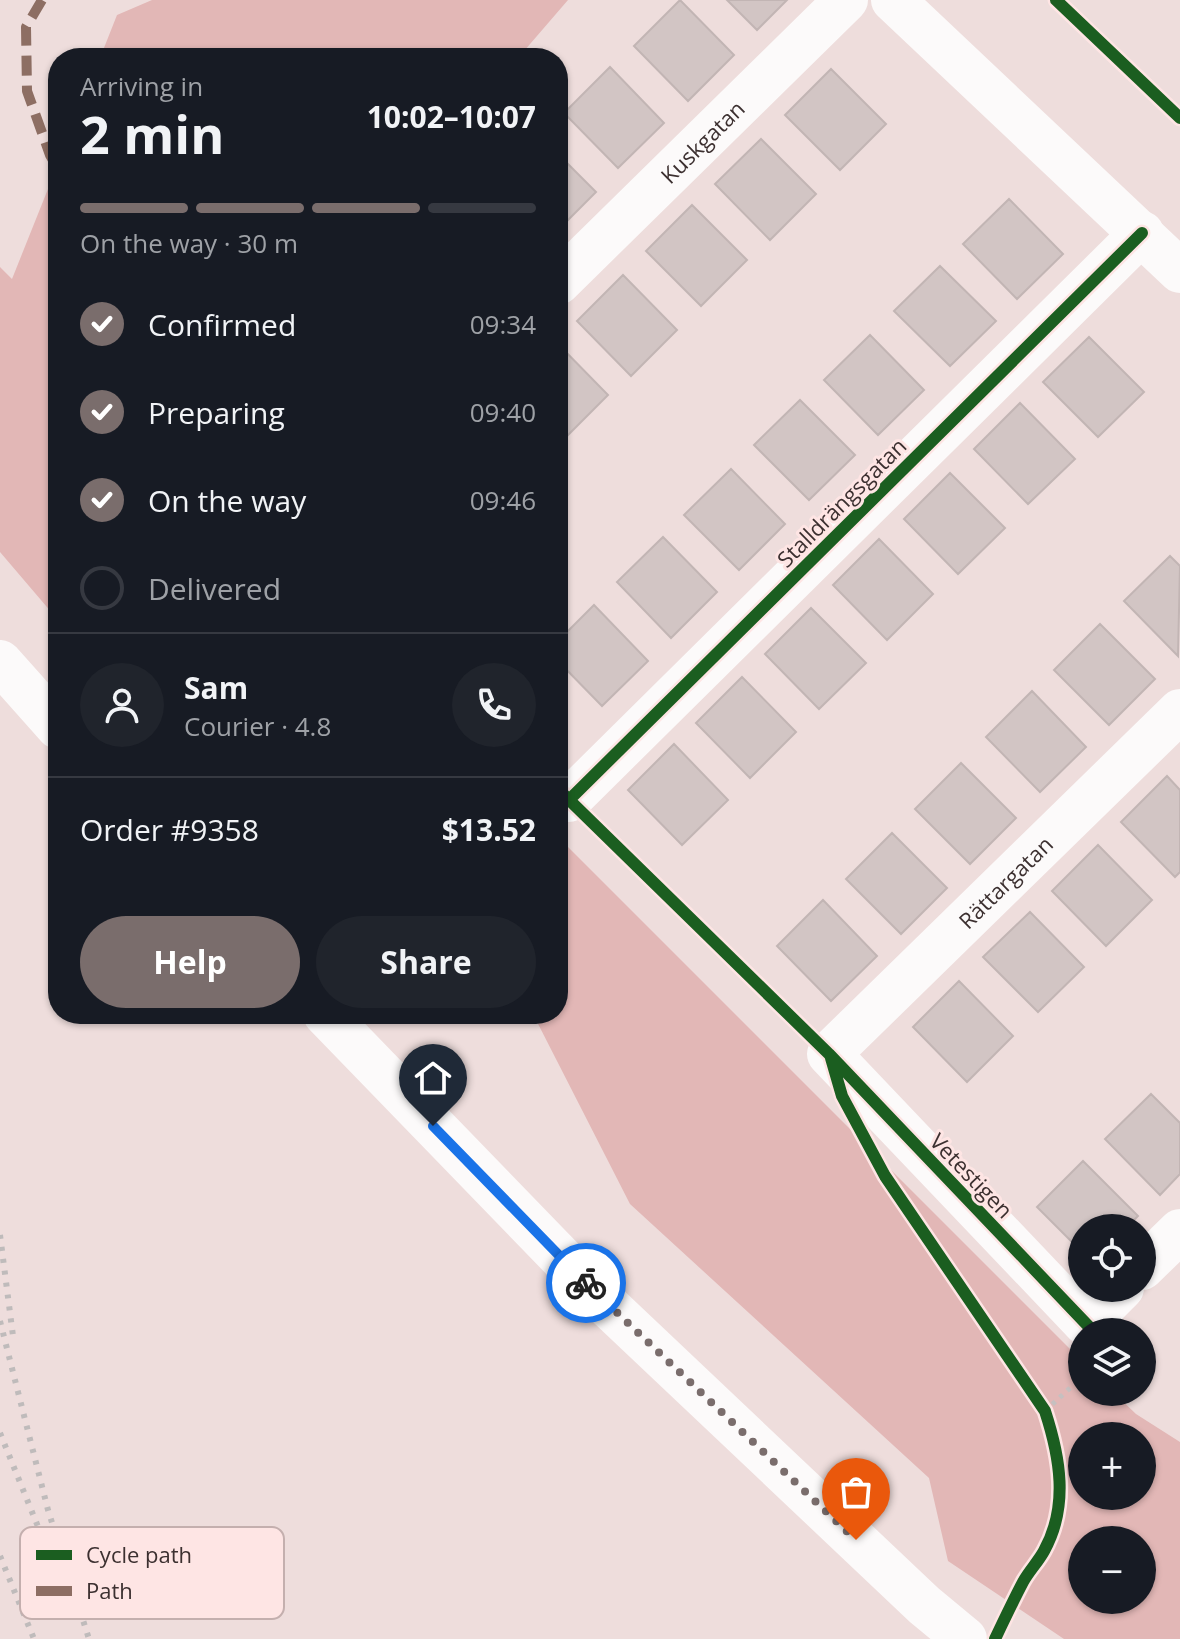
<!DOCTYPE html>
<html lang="en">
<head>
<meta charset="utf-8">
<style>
	:root { --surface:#171b24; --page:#20242c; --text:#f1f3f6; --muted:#9ea1a6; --line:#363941; --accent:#7a6d6c }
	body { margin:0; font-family:"Open Sans",sans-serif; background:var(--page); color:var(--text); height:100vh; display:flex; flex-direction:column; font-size:30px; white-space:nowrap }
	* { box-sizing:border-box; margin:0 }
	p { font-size:26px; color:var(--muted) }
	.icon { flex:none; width:44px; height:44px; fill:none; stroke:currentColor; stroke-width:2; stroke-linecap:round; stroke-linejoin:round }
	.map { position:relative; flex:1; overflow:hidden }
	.details { position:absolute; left:48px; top:48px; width:520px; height:976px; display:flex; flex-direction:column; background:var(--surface); border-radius:32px; box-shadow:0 2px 6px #0004 }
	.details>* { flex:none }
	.buttons { position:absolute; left:1068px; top:1214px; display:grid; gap:16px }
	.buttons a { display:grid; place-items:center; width:88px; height:88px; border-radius:50%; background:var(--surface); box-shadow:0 2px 6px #0004; font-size:40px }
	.pin { position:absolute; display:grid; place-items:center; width:68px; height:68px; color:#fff; margin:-82px -34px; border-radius:50% 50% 50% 0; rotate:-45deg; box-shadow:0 0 8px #0007 }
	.pin .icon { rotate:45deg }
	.courier { position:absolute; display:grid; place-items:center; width:80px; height:80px; margin:-40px; border:6px solid #1a73e8; border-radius:50%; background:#fff; color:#222; box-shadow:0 2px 10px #0007 }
	.summary em { font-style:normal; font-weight:700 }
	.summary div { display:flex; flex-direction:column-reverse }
	.summary { display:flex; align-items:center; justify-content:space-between; height:136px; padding:0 32px }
	h1 { font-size:52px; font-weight:700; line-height:60px }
	.bar { display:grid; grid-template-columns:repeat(4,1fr); gap:12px 8px; align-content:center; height:96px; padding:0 32px }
	.bar i { height:10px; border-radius:6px; background:var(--line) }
	.bar .on { background:var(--accent) }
	.bar p { grid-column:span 4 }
	.line { display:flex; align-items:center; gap:20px; padding:0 32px; border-top:2px solid var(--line) }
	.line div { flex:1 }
	.round { display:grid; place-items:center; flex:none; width:84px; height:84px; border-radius:42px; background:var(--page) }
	ol { padding:0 32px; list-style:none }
	li { display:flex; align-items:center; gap:24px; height:88px }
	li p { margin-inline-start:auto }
	li .icon { padding:8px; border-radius:50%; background:var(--accent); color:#fff; stroke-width:4 }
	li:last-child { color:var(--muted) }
	li i { width:44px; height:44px; border:4px solid var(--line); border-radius:50% }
	.button { display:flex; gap:16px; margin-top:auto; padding:16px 32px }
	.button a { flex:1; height:92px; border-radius:48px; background:var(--accent); color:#fff; font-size:32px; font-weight:700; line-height:92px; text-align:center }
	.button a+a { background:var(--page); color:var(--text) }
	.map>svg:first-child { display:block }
	.forest { fill:#e2b7b6; fill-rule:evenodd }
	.building { fill:#d2c5c4; stroke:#c2b5b4; stroke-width:2 }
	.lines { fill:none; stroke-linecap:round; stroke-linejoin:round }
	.path { stroke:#c6c0c0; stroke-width:5; stroke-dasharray:4 6; stroke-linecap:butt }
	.street { stroke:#fcfafa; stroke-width:44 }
	.secondary { stroke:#fcfafa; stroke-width:44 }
	.rail { stroke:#bfbbbb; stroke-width:6; stroke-dasharray:4 8; stroke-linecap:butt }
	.quiet { stroke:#8d6e63; stroke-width:10; stroke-dasharray:20 10; stroke-linecap:butt }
	.cycleway-casing { stroke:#fee5e4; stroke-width:17 }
	.cycleway { stroke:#1b5e20; stroke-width:12 }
	.done { stroke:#7a6d6c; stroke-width:8; stroke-dasharray:0 14.4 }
	.route { stroke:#1a73e8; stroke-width:10 }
	.labels { text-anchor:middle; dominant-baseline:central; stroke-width:6; stroke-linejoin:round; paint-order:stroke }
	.street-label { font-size:22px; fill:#3c3030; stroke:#fee5e4 }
	.key { fill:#fee5e4; stroke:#c4afae; stroke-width:2 }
	.key-label { font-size:22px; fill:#3c3030 }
</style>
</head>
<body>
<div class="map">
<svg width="1180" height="1639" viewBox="0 0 1180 1639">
	<rect width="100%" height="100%" fill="#eedddc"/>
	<path class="forest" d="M152 0H568L518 58H100L117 15Z
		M58 164V620L0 552V267L12 279Z
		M558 837 1082 1361V1392H1113L1136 1414 1180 1442V1639H1064L948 1561 929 1478 630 1204 533 1014H558ZM1082 1436H1142V1496H1082ZM1082 1540H1142V1600H1082Z"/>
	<path class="building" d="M680 0 734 55 688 101 634 46Z
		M727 0H787L757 30Z
		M610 67 664 123 618 168 564 113Z
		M831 69 886 124 840 170 785 115Z
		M761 139 816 194 770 240 715 184Z
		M558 154 596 192 558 230Z
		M1009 199 1063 254 1017 299 963 244Z
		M692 205 747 260 701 306 646 251Z
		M940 266 996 321 950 366 894 311Z
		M623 275 677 330 631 376 577 321Z
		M870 335 924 390 878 435 824 380Z
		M1089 337 1144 392 1098 437 1043 382Z
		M558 344 608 395 562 441 558 437Z
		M800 400 855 455 809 500 754 445Z
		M1020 403 1075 459 1028 504 974 449Z
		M731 469 785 524 739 570 684 515Z
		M950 473 1005 528 958 574 904 519Z
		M663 537 717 592 671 638 617 582Z
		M879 539 933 594 887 640 833 585Z
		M1170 556 1180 566 1178 656 1124 601Z
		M594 605 648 661 602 706 558 661V641Z
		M811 608 866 663 819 709 765 654Z
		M1100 624 1155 679 1109 725 1054 670Z
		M742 677 796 732 750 778 696 723Z
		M1032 691 1086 747 1040 792 986 737Z
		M674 744 728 800 682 845 628 790Z
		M961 763 1016 818 970 864 915 809Z
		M1167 776 1180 790V872L1175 877 1121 822Z
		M892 833 947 888 901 934 846 879Z
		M1098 845 1152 900 1106 946 1052 891Z
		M823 900 877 956 831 1001 777 946Z
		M1030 912 1084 967 1038 1012 983 957Z
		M959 981 1013 1036 967 1082 913 1027Z
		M1151 1094 1180 1123V1174L1160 1195 1105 1139Z
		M1083 1161 1138 1216 1126 1228H1082V1252L1037 1207Z"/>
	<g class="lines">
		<path class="path" d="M1045 1411 1082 1377"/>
		<g class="street">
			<path d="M893 0 1180 271"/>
			<path id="s1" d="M558 283 846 0"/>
			<path d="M558 789 569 800 1142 233"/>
			<path d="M1142 1268 1180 1231"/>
			<path id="s2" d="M1122 1288 1086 1324 829 1054 1180 711"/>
		</g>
		<path class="secondary" d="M0 662 58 727
			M325 1014 607 1305 924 1605 965 1639"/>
		<path class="rail" d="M0 1235 13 1336
			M0 1321 48 1510 89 1639
			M0 1433 58 1576
			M0 1556 34 1639"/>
		<path class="quiet" d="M42 0 26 27 27 91 50 155 58 169"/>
		<defs>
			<path id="cycleway" d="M1056 0 1180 118
				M558 789 829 1054 1094 1332
				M569 800 1142 233
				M831 1058 842 1096 885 1176 1045 1411C1060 1457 1069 1506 1044 1551 1038 1562 1029 1571 1023 1582 1013 1601 1004 1620 995 1639"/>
		</defs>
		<use href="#cycleway" class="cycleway-casing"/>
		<use href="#cycleway" class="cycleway"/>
	</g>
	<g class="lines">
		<path class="done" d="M586 1283 856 1540"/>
		<path class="route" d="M433 1126 586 1283"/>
	</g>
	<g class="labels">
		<g class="street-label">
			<text stroke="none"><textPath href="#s1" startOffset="202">Kuskgatan</textPath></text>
			<text transform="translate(841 502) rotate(-45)">Stalldrängsgatan</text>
			<text stroke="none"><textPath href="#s2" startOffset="670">Rättargatan</textPath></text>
			<text transform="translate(972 1175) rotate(46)">Vetestigen</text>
		</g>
	</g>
	<rect x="20" y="1527" width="264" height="92" rx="12" class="key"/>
	<rect x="36" y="1550" width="36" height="10" fill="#1b5e20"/>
	<rect x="36" y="1586" width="36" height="10" fill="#8d6e63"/>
	<g class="key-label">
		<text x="86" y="1563">Cycle path</text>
		<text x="86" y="1599">Path</text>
	</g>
</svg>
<div class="buttons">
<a><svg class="icon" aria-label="locate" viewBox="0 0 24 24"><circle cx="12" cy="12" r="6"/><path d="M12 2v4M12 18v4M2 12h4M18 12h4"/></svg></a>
<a><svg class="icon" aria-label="layers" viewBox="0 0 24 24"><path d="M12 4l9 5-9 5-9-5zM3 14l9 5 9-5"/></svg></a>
<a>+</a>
<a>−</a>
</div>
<div class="pin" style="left:856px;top:1540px;background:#ea580c"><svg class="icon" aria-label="bag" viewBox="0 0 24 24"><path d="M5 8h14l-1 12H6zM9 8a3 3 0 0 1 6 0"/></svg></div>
<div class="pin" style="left:433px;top:1126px;background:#1f2937"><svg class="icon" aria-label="home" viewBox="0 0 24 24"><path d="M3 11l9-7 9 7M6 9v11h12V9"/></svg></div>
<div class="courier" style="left:586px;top:1283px"><svg class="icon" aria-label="bike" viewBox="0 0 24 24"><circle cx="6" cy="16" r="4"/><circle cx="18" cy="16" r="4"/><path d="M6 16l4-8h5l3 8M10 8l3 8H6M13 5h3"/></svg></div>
<section class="details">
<div class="summary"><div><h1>2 min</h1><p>Arriving in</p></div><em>10:02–10:07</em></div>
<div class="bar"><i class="on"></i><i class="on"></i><i class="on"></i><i></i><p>On the way · 30 m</p></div>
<ol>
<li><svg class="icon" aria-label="check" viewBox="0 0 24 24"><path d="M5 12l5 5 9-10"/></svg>Confirmed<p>09:34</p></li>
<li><svg class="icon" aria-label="check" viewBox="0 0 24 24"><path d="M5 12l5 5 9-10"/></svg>Preparing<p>09:40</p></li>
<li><svg class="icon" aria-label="check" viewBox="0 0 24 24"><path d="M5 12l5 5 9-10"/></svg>On the way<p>09:46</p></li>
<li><i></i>Delivered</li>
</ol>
<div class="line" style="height:144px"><a class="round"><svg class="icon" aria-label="person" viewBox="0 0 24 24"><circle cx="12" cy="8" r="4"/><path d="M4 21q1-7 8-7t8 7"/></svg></a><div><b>Sam</b><p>Courier · 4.8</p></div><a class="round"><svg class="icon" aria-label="phone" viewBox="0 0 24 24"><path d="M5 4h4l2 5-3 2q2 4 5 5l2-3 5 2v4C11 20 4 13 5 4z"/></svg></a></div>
<div class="line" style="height:104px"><div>Order #9358</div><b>$13.52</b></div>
<div class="button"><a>Help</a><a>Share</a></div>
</section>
</div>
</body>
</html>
